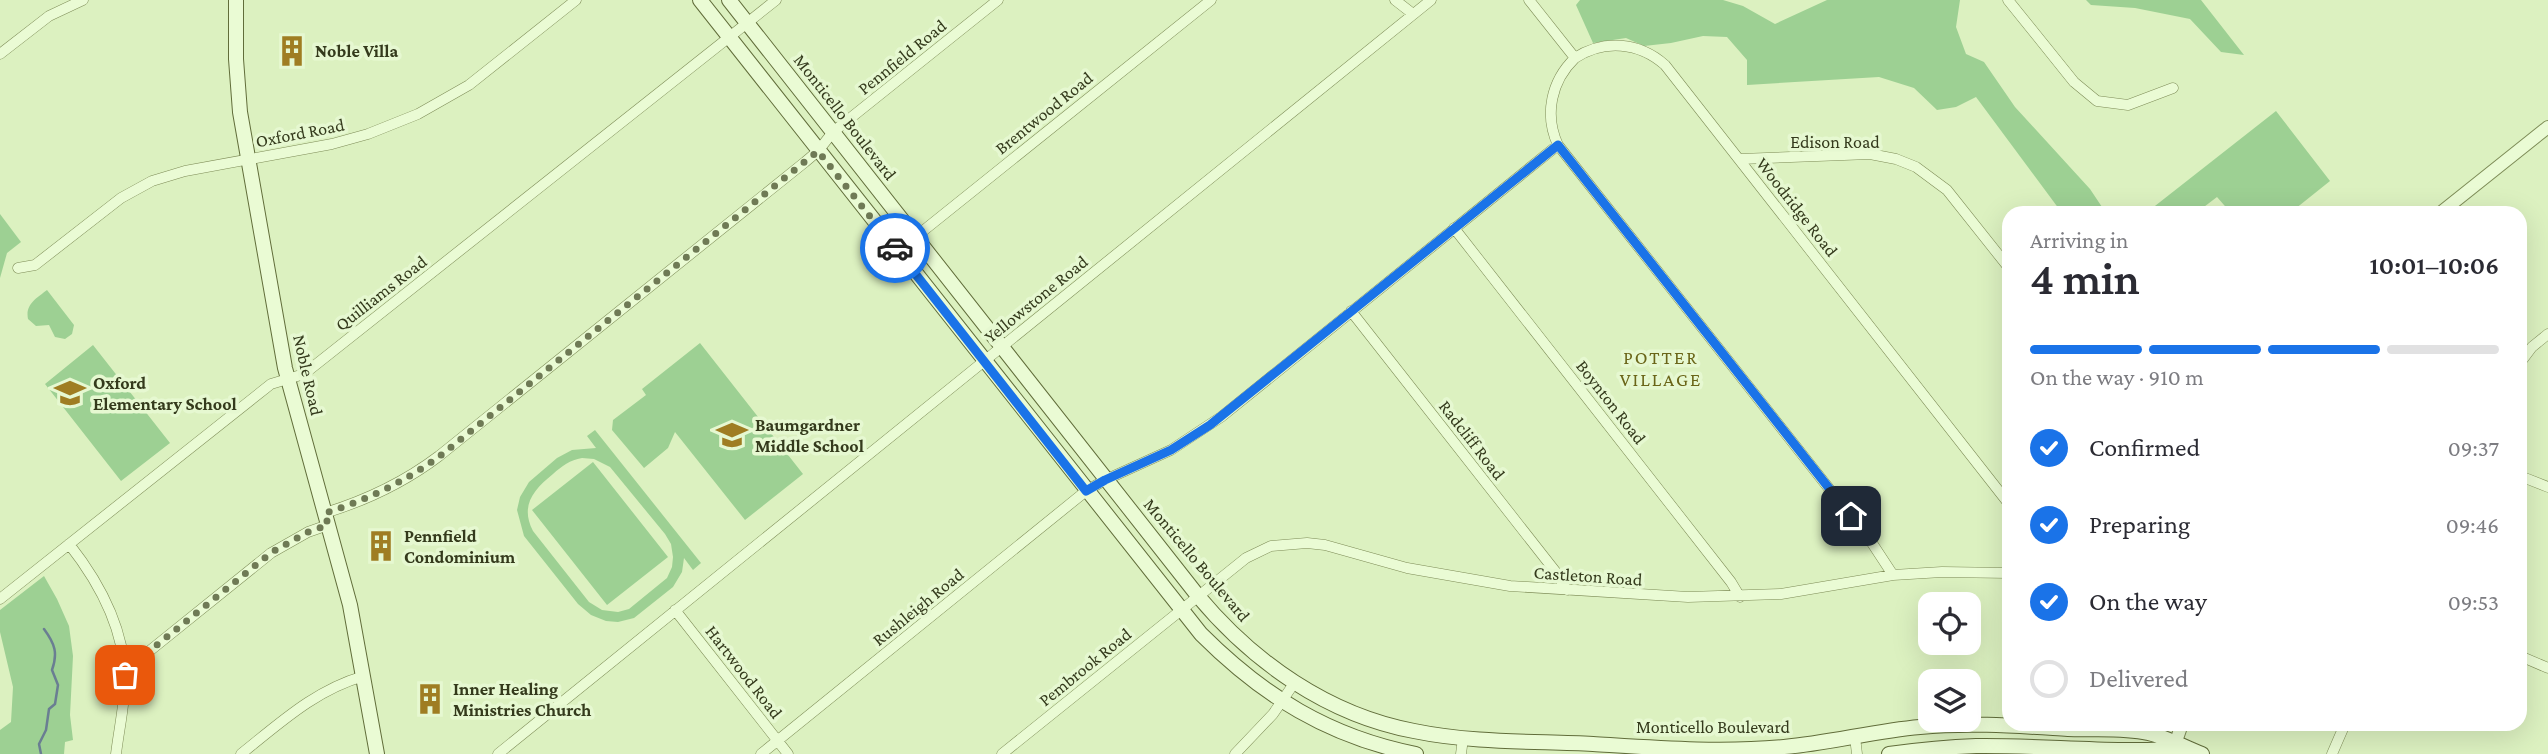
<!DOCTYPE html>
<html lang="en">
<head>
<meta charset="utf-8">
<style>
	:root { --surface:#fff; --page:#f7f7f7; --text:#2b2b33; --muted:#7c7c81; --line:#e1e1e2; --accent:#1a73e8 }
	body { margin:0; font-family:"Crimson Pro",serif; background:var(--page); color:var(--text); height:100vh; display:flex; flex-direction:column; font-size:26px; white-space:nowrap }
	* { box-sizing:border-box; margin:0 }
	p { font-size:23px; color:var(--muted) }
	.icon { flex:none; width:38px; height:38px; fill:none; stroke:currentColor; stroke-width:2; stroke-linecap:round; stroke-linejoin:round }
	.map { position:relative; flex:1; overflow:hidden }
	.details { position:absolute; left:2002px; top:206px; width:525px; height:525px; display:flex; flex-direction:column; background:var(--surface); border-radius:21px; box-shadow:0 7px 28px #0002 }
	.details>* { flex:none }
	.tools { position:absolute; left:1918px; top:592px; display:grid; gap:14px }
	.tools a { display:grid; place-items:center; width:63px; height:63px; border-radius:14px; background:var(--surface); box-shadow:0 7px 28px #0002; font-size:35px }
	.pin { position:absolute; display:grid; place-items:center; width:60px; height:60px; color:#fff; margin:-30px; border-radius:14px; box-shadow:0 4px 10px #0006 }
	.courier { position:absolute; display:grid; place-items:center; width:70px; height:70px; margin:-35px; border:5px solid #1a73e8; border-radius:50%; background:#fff; color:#222; box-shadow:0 2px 9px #0007 }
	.head em { font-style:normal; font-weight:600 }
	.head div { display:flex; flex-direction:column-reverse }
	.head { display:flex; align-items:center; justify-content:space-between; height:119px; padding:0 28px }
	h1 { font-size:46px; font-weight:600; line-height:52px }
	.bar { display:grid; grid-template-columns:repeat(4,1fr); gap:10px 7px; align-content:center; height:84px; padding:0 28px }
	.bar i { height:9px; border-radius:5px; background:var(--line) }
	.bar .selected { background:var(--accent) }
	.bar p { grid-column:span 4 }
	ol { padding:0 28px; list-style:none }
	li { display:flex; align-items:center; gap:21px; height:77px }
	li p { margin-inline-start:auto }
	li .icon { padding:7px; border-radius:50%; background:var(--accent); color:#fff; stroke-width:4 }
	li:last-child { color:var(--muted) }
	li i { width:38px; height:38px; border:4px solid var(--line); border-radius:50% }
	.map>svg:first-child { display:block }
	.green { fill:#9dd093; fill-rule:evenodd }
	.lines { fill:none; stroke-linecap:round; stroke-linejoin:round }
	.stream { stroke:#6a7e92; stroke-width:2.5 }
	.minor-casing { stroke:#7e8c57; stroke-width:11 }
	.tertiary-casing { stroke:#7e8c57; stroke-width:14 }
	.secondary-casing { stroke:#616d3a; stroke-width:16 }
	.minor { stroke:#eafbd4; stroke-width:10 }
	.tertiary { stroke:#eafbd4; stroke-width:12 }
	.secondary { stroke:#eafbd4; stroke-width:14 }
	.done { stroke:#6f7a55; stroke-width:7; stroke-dasharray:0 12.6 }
	.route { stroke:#1a73e8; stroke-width:9 }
	.labels { text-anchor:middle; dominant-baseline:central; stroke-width:7; stroke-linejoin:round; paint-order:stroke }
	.poi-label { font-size:18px; font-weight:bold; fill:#343a1c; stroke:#e6f8d1; text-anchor:start }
	.street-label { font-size:18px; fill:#343a1c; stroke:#e6f8d1 }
	.neighbourhood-label { font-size:19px; letter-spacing:2px; fill:#6a6518; stroke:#e6f8d1 }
</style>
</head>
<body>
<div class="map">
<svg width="2548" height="754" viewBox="0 0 2548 754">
	<rect width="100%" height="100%" fill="#dcf1c0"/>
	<path class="green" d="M1580 0H1723L1743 6 1775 24 1827 0H1960L1956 27 1966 54 1984 62 2015 107 2090 189 2106 213H2062L1976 97 1956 107 1937 110 1914 88 1879 77 1747 85V60L1727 37 1703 36 1671 43 1644 46 1626 38 1593 43 1576 5Z
		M2086 0H2201L2244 55 2221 52 2190 19 2135 8 2091 5Z
		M2276 111 2330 181 2290 213H2231L2217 197 2196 213H2146Z
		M0 214 21 242 7 253 0 278Z
		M47 290 74 325 72 334 65 339 55 337 49 325 36 326 28 319C25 304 37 298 47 290Z
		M700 343 803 474 745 520 675 432 668 448 644 468 612 430 613 420 646 395 642 389Z
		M93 345 170 443 121 481 45 384Z
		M595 430 701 563 693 570 684 558 682 572 673 587 634 618 618 622 606 621 591 615 578 604 524 536 517 510 520 497 529 482 557 458 572 450 596 448 587 436ZM582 458 594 459 610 467 665 534 671 544 673 557 672 567 667 578 629 609 618 612 602 610 589 602 533 531C520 506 533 490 553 474 562 466 570 460 582 458Z
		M593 462 668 557 607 605 532 510Z
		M44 576 57 599 69 626 73 656 70 715 73 740 65 742 64 754H0V730L11 722 13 687 0 632V610Z"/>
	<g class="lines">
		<path class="stream" d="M41 754 39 744 46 730 49 709 55 704 58 685 52 670C58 653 55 644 44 629"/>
		<defs>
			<path id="minor" d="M1395 0 1413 14
				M1529 0 1575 58C1604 39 1639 42 1665 65L2009 504
				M2008 0 2074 82 2097 101 2128 105 2173 88
				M0 54 49 16 83 0
				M1575 58C1551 81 1544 115 1558 145L1872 543 1893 575
				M1740 159 1870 154 1896 159 1916 167 1947 190 2009 268
				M1454 228 1731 582 1740 597
				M898 251 1211 0
				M18 268 35 265 121 198 152 181 185 171 332 144 368 134 418 114 469 85 576 0
				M1351 311 1555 571 1567 590
				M2520 363 2532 347 2548 334
				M2520 476 2548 487
				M325 513C364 501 406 481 439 456L805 162 818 151 833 132 998 0
				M69 544C99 582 124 629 125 678 125 703 119 729 116 754
				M0 599 271 384 304 374 776 0
				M675 610 788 754
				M2520 656 2548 668
				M124 664 133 662 142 657 271 553 308 532 328 525
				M1855 737 1857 754
				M241 754C280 723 315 690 364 676
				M498 754 1431 0
				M761 754 1086 491 1105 480 1171 450 1221 417 1558 145
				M1002 754 1246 558 1271 546 1307 543 1325 545 1407 568 1510 586 1688 597 1781 594 1893 575 1942 572 2009 573
				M1235 754 1273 714 1295 682
				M1461 754 1463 738
				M2332 754 2345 724"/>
			<path id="tertiary" d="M2439 214 2548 127
				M2173 750 2182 724"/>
			<path id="secondary" d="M236 0V59L240 112 285 368 350 605 377 754
				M700 0 1201 634C1263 696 1329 737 1416 754
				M729 0 1198 596C1253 662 1328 715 1414 731 1472 743 1534 741 1593 744 1657 748 1720 753 1784 747 1830 743 1874 731 1920 727 1970 722 2019 726 2068 729 2094 730 2123 727 2148 733 2167 737 2183 747 2202 754
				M1889 754C1918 750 1947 747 1976 746 2046 745 2117 754 2186 748"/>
		</defs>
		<use href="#minor" class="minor-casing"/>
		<use href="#tertiary" class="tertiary-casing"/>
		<use href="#secondary" class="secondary-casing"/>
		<use href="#minor" class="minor"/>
		<use href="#tertiary" class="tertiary"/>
		<use href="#secondary" class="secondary"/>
	</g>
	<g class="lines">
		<path class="done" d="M125 675 124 664 133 663 142 657 272 552 308 532 328 525 325 513C365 501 406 481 440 456L818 151 895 248"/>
		<path class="route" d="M895 248 1086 491 1105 480 1171 450 1210 425 1558 145 1851 516"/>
	</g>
	<defs>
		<symbol id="building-bare" viewBox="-9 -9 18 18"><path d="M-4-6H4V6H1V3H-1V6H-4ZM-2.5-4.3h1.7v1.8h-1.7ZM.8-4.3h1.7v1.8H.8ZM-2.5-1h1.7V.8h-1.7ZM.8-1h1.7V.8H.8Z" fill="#9f7d22" stroke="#e6f8d1" stroke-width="2.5" paint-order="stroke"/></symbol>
		<symbol id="school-bare" viewBox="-9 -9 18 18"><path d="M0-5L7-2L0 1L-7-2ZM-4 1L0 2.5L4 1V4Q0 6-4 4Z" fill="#9f7d22" stroke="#e6f8d1" stroke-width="2.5" paint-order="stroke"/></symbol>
	</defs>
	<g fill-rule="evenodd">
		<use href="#building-bare" x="270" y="29" width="44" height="44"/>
		<use href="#school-bare" x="48" y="371" width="44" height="44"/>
		<use href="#school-bare" x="710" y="413" width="44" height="44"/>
		<use href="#building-bare" x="359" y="524" width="44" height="44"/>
		<use href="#building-bare" x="408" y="677" width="44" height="44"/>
	</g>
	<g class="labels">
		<g class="poi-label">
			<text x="315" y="51">Noble Villa</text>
			<text x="93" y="383">Oxford<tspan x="93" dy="21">Elementary School</tspan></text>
			<text x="755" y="425">Baumgardner<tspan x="755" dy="21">Middle School</tspan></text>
			<text x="404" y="536">Pennfield<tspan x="404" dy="21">Condominium</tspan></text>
			<text x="453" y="689">Inner Healing<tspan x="453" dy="21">Ministries Church</tspan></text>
		</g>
		<g class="street-label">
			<text transform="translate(902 57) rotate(-39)">Pennfield Road</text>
			<text transform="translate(1044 113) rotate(-39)">Brentwood Road</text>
			<text transform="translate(845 117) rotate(52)">Monticello Boulevard</text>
			<text transform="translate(300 133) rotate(-11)">Oxford Road</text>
			<text x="1835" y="142">Edison Road</text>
			<text transform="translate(1797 207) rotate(52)">Woodridge Road</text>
			<text transform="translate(381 293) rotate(-38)">Quilliams Road</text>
			<text transform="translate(1036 299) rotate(-39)">Yellowstone Road</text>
			<text transform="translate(308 375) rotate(77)">Noble Road</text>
			<text transform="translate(1611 402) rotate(52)">Boynton Road</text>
			<text transform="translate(1472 440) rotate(52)">Radcliff Road</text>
			<text transform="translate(1197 560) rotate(50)">Monticello Boulevard</text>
			<text transform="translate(1588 576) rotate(4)">Castleton Road</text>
			<text transform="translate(918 607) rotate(-39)">Rushleigh Road</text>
			<text transform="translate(1085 667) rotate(-39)">Pembrook Road</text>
			<text transform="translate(744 672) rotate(52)">Hartwood Road</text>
			<text x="1713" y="727">Monticello Boulevard</text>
		</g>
		<g class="neighbourhood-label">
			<text x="1661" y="357">POTTER<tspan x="1661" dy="22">VILLAGE</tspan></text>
		</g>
	</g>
</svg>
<div class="tools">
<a><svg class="icon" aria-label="locate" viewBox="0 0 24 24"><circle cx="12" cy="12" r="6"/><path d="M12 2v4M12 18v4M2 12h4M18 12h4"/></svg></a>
<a><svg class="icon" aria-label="layers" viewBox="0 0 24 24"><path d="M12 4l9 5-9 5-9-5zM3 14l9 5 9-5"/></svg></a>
</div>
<div class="pin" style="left:125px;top:675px;background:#ea580c"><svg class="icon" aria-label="bag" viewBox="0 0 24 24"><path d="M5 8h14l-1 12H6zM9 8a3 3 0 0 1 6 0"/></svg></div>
<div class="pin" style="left:1851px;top:516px;background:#1f2937"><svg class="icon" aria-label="home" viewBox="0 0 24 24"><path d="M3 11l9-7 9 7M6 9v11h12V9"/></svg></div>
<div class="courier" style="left:895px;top:248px"><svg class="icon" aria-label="car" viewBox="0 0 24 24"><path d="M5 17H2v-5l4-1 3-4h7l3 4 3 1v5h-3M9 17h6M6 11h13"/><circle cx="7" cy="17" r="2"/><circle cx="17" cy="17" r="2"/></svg></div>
<section class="details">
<div class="head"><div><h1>4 min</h1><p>Arriving in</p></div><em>10:01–10:06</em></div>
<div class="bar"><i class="selected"></i><i class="selected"></i><i class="selected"></i><i></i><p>On the way · 910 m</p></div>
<ol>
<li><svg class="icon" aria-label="check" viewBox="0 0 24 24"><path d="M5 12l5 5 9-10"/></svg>Confirmed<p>09:37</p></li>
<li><svg class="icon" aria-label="check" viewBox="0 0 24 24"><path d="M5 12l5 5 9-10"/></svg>Preparing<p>09:46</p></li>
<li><svg class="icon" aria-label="check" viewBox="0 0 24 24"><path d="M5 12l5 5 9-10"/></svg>On the way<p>09:53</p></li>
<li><i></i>Delivered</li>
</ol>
</section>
</div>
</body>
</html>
